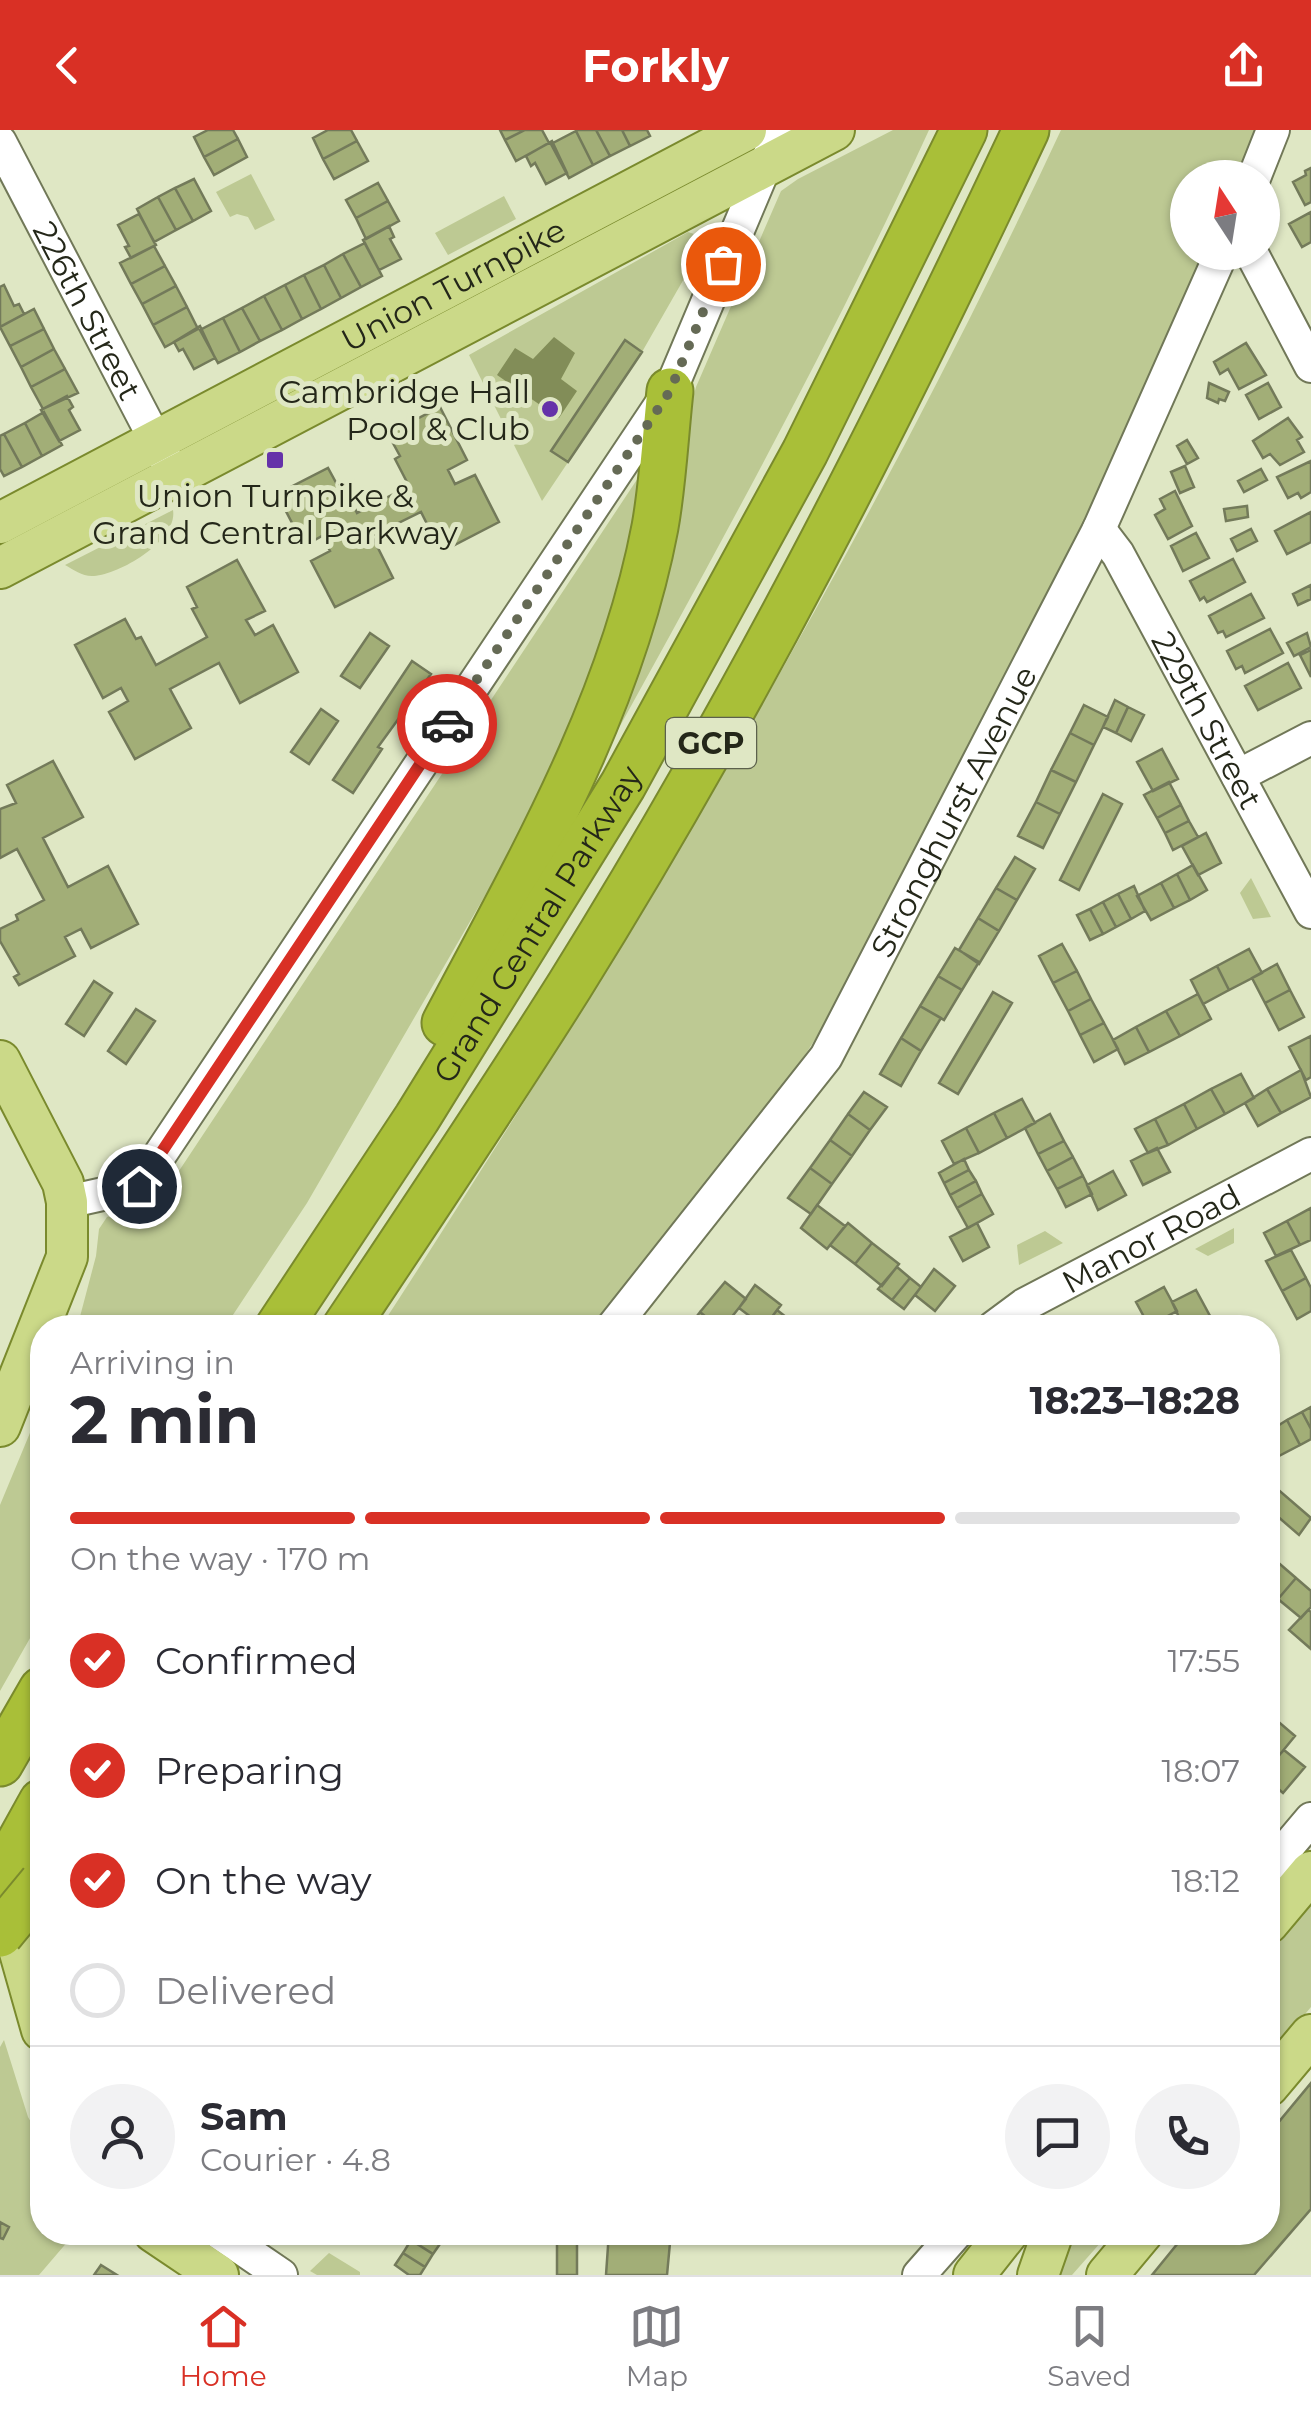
<!DOCTYPE html>
<html lang="en">
<head>
<meta charset="utf-8">
<style>
	:root { --surface:#fff; --page:#f2f2f3; --text:#2b2b33; --muted:#7c7c81; --line:#e1e1e2; --accent:#d93025 }
	body { margin:0; font-family:Montserrat,sans-serif; background:var(--page); color:var(--text); height:100vh; display:flex; flex-direction:column; font-size:38px; white-space:nowrap }
	* { box-sizing:border-box; margin:0 }
	p { font-size:32px; color:var(--muted) }
	.icon { flex:none; width:55px; height:55px; fill:none; stroke:currentColor; stroke-width:2; stroke-linecap:round; stroke-linejoin:round }
	.map { position:relative; flex:1; overflow:hidden }
	.side { position:absolute; left:30px; top:1185px; width:1250px; height:930px; display:flex; flex-direction:column; background:var(--surface); border-radius:40px; box-shadow:0 2px 8px #0004 }
	.side>* { flex:none }
	.needle { width:65px; rotate:348deg }
	.buttons { position:absolute; left:1170px; top:30px; display:grid; gap:20px }
	.buttons a { display:grid; place-items:center; width:110px; height:110px; border-radius:50%; background:var(--surface); box-shadow:0 2px 8px #0004; font-size:50px }
	.pin { position:absolute; display:grid; place-items:center; width:85px; height:85px; color:#fff; margin:-42px; border:5px solid #fff; border-radius:50%; box-shadow:0 2px 10px #0007 }
	.courier { position:absolute; display:grid; place-items:center; width:100px; height:100px; margin:-50px; border:8px solid #d93025; border-radius:50%; background:#fff; color:#222; box-shadow:0 2px 12px #0007 }
	.summary em { font-style:normal; font-weight:700 }
	.summary div { display:flex; flex-direction:column-reverse }
	.summary { display:flex; align-items:center; justify-content:space-between; height:170px; padding:0 40px }
	h1 { font-size:65px; font-weight:700; line-height:75px }
	.bar { display:grid; grid-template-columns:repeat(4,1fr); gap:15px 10px; align-content:center; height:120px; padding:0 40px }
	.bar i { height:12px; border-radius:8px; background:var(--line) }
	.bar .current { background:var(--accent) }
	.bar p { grid-column:span 4 }
	.line { display:flex; align-items:center; gap:25px; padding:0 40px; border-top:2px solid var(--line) }
	.line div { flex:1 }
	.round { display:grid; place-items:center; flex:none; width:105px; height:105px; border-radius:52px; background:var(--page) }
	ol { padding:0 40px; list-style:none }
	li { display:flex; align-items:center; gap:30px; height:110px }
	li p { margin-inline-start:auto }
	li .icon { padding:10px; border-radius:50%; background:var(--accent); color:#fff; stroke-width:4 }
	li:last-child { color:var(--muted) }
	li i { width:55px; height:55px; border:5px solid var(--line); border-radius:50% }
	header { display:flex; justify-content:space-between; align-items:center; height:130px; padding:0 40px; background:var(--accent); color:#fff; font-size:45px; font-weight:700 }
	.tab-bar { display:flex; justify-content:space-around; align-items:center; height:140px; border-top:2px solid var(--line); background:var(--surface); font-size:28px; color:var(--muted) }
	.tab-bar a { display:grid; justify-items:center; gap:5px }
	.tab-bar .current { color:var(--accent) }
	.map>svg:first-child { display:block }
	.green { fill:#bdc993 }
	.water { fill:#828d58 }
	.building { fill:#a2ae77; stroke:#737a5a; stroke-width:2.5 }
	.lines { fill:none; stroke-linecap:round; stroke-linejoin:round }
	.minor-casing { stroke:#717858; stroke-width:36 }
	.major-casing { stroke:#7a8a2d; stroke-width:44 }
	.highway-casing { stroke:#7a8a2d; stroke-width:49 }
	.minor { stroke:#fff; stroke-width:32 }
	.major { stroke:#cbd988; stroke-width:40 }
	.highway { stroke:#a9bf38; stroke-width:45 }
	.highway-bridge-casing { stroke:#7a8a2d; stroke-width:49; stroke-linecap:butt }
	.highway-bridge { stroke:#a9bf38; stroke-width:45 }
	.done { stroke:#656a55; stroke-width:10; stroke-dasharray:0 18 }
	.route { stroke:#d93025; stroke-width:12 }
	.poi-dot { fill:#6532a9; stroke:#dfe7c4; stroke-width:4 }
	.labels { text-anchor:middle; dominant-baseline:central; stroke-width:10; stroke-linejoin:round; paint-order:stroke }
	.shield { fill:#dfe7c4; stroke:#5c614c; stroke-width:2.5 }
	.shield-label { font-size:30px; font-weight:bold; fill:#242719 }
	.street-label { font-size:32px; fill:#242719; stroke:#dfe7c4 }
	.poi-label { font-size:32px; fill:#242719; stroke:#dfe7c4; text-anchor:end }
</style>
</head>
<body>
<header><svg class="icon" aria-label="back" viewBox="0 0 24 24"><path d="M15 5l-7 7 7 7"/></svg>Forkly<svg class="icon" aria-label="share" viewBox="0 0 24 24"><path d="M12 15V3M7 8l5-5 5 5M5 13v7h14v-7"/></svg></header>
<div class="map">
<svg width="1311" height="2145" viewBox="0 0 1311 2145">
	<rect width="100%" height="100%" fill="#dfe7c4"/>
	<path class="green" d="M893 0H929C824 229 702 447 581 667L696 257 781 61 798 49Z
		M1061 0H1259L1241 47 1188 48V122L1210 123 1147 269 853 851 775 971 726 1027 593 1197 380 1198C630 813 867 416 1061 0Z
		M251 44 275 90 255 100 248 87 237 84 230 87 216 62Z
		M504 66 516 89 448 125 435 103Z
		M688 102 697 105 701 119 642 222 542 371 469 225Z
		M638 348 653 349 640 411 556 643 307 1073 225 1197 77 1198 96 1126 99 1099 107 1087 142 1077 167 1059Z
		M173 380C178 410 121 444 94 446 83 447 74 440 65 435Z
		M1251 748 1271 787 1253 789 1240 763Z
		M1234 1098V1113L1208 1126 1195 1119Z
		M1045 1101 1063 1113 1019 1135 1017 1115Z
		M42 1274V1487L0 1561V1375Z
		M1311 1770V1877L1268 1928V1821Z
		M4 1910 28 1987 42 2011V2102L75 2103 39 2145H0V1917Z
		M1072 2103H1109L1072 2145H1057Z
		M329 2123 360 2142V2145H317L310 2141Z"/>
	<path class="water" d="M554 207 575 223 561 249 577 261 559 288 497 245 515 218 533 229Z"/>
	<path class="building" d="M208 0H233L238 9 204 27 194 7Z
		M328 0H351L357 11 323 29 313 8Z
		M500 0H525L505 10Z
		M525 0H542L549 13 516 31 505 10Z
		M578 0H596L610 26 593 35 576 1Z
		M596 0H622L630 16 610 26Z
		M622 0H647L650 6 630 16Z
		M576 1 593 35 569 48 551 14Z
		M238 9 247 27 214 45 204 27Z
		M357 11 368 31 334 49 323 29Z
		M552 11 567 43 546 54 535 33 531 36 526 26Z
		M1311 38V72L1305 75 1293 52 1306 45 1305 41Z
		M194 49 211 81 193 91 175 58Z
		M378 53 388 71 356 88 346 70Z
		M175 58 193 91 176 100 158 67Z
		M158 67 176 100 154 112 137 79Z
		M388 71 399 91 366 109 356 88Z
		M1311 82V112L1302 117 1289 94Z
		M139 84 156 115 131 128 125 117 129 116 118 95Z
		M389 96 394 107 390 109 401 129 379 140 363 110Z
		M365 113 382 146 361 157 343 124Z
		M154 116 165 136 131 154 120 133Z
		M343 124 361 157 341 168 324 135Z
		M324 135 341 168 321 179 304 145Z
		M165 136 176 156 142 174 131 154Z
		M304 145 321 179 302 189 285 155Z
		M4 155 14 176 19 174 24 184 0 197V157Z
		M285 155 302 189 282 200 264 166Z
		M176 156 187 177 153 195 142 174Z
		M264 166 282 200 260 211 242 178Z
		M187 177 198 199 165 217 153 195Z
		M242 178 260 211 240 222 223 188Z
		M34 179 44 199 10 216 0 197Z
		M223 188 240 222 218 233 200 200Z
		M200 196 215 228 194 239 183 219 179 221 174 212Z
		M44 199 54 219 21 237 10 216Z
		M625 210 642 222 568 332 551 321Z
		M1246 213 1266 245 1239 259 1228 239 1220 244 1214 232Z
		M54 219 65 239 31 257 21 237Z
		M65 239 78 263 43 279 31 257Z
		M1209 253 1229 262 1225 271 1219 269 1218 273 1207 268Z
		M1268 253 1281 277 1259 289 1246 265Z
		M67 266 73 277 69 280 80 300 59 311 41 280Z
		M440 277 467 330 448 340 455 354 475 345 499 392 441 422 421 382 372 406 393 448 335 477 311 431 330 421 322 406 304 416 277 364 328 338 339 358 344 355 357 383 409 356 395 329 400 326 388 304Z
		M44 282 62 315 42 326 25 293Z
		M1288 288 1302 307 1297 310 1304 322 1280 335 1270 324 1263 328 1253 311Z
		M25 293 42 326 22 337 4 304Z
		M4 304 22 337 4 346 0 339V306Z
		M1187 310 1198 328 1187 334 1177 316Z
		M1311 331V362L1301 368 1298 363 1288 368 1277 347Z
		M1185 336 1194 357 1180 363 1171 342Z
		M1261 339 1267 350 1244 362 1238 351Z
		M1175 361 1192 396 1168 409 1155 385 1165 379 1160 369Z
		M1247 376 1248 387 1226 391 1224 379Z
		M1311 382V412L1287 424 1275 401Z
		M1251 399 1257 411 1237 421 1231 409Z
		M1196 403 1209 428 1183 441 1171 416Z
		M1233 429 1245 452 1207 472 1204 467 1200 470 1190 451Z
		M237 430 265 481 246 490 255 505 273 495 298 542 240 573 219 533 170 559 191 598 135 629 109 582 128 571 121 558 103 568 75 515 125 489 136 509 141 507 156 535 207 507 192 479 197 477 187 457Z
		M1311 455V469L1298 475 1293 464Z
		M1251 464 1264 488 1226 507 1223 501 1218 503 1209 486Z
		M1270 499 1283 523 1245 543 1242 536 1236 539 1227 521Z
		M370 503 389 516 360 558 341 546Z
		M1307 503 1311 517 1294 526 1287 513Z
		M1311 520V547L1300 525Z
		M412 531 431 544 378 617 382 619 353 663 333 650Z
		M1288 533 1301 558 1258 580 1245 556Z
		M1115 570 1128 577 1116 603 1103 597Z
		M1084 575 1108 587 1094 615 1070 603Z
		M1128 577 1144 585 1131 611 1116 603Z
		M321 579 338 591 309 634 291 622Z
		M1070 603 1094 615 1076 652 1051 640Z
		M1162 619 1178 649 1153 661 1137 632Z
		M53 631 83 687 43 708 68 757 108 736 138 794 91 818 81 799 65 807 75 826 19 855 14 847 19 844 0 811V799L18 790 16 785 44 770 17 719 0 728V679L16 673 7 655Z
		M1051 640 1076 652 1060 684 1036 672Z
		M1169 652 1181 675 1157 688 1144 665Z
		M1103 664 1122 674 1079 760 1060 750Z
		M1036 672 1060 684 1043 718 1018 706Z
		M1181 675 1189 691 1165 703 1157 688Z
		M1189 691 1198 707 1173 720 1165 703Z
		M1206 703 1221 733 1198 745 1182 716Z
		M1015 727 1035 739 1017 770 996 758Z
		M1193 735 1207 760 1190 770 1177 744Z
		M1177 744 1190 770 1174 778 1161 753Z
		M1161 753 1174 778 1151 790 1137 766Z
		M1134 756 1145 781 1131 789 1118 764Z
		M996 758 1017 770 999 801 978 788Z
		M1118 764 1131 789 1116 797 1103 772Z
		M1103 772 1116 797 1103 804 1090 779Z
		M1090 779 1103 804 1090 810 1077 785Z
		M978 788 999 801 979 834 959 820Z
		M1062 814 1077 841 1053 853 1039 826Z
		M955 818 979 832 962 860 938 846Z
		M1249 819 1262 843 1229 860 1217 836Z
		M1277 834 1290 860 1265 873 1252 848Z
		M1217 836 1229 860 1203 874 1191 850Z
		M1077 841 1091 869 1068 881 1053 853Z
		M938 846 962 860 944 890 920 876Z
		M94 851 112 863 84 906 66 894Z
		M1290 860 1304 887 1279 900 1265 873Z
		M993 862 1012 873 958 964 939 953Z
		M1198 864 1211 889 1180 906 1166 881Z
		M1091 869 1104 893 1080 905 1068 881Z
		M920 876 941 888 921 921 901 908Z
		M136 879 155 891 126 934 108 921Z
		M1166 881 1180 906 1149 922 1136 897Z
		M1104 893 1118 919 1094 932 1080 905Z
		M1136 897 1149 922 1125 934 1113 910Z
		M1311 906V947L1306 950 1289 917Z
		M901 908 921 921 901 956 880 944Z
		M1301 940 1311 967 1281 983 1267 959Z
		M1241 944 1254 968 1225 984 1211 959Z
		M1211 959 1225 984 1197 999 1184 974Z
		M1267 959 1281 983 1258 996 1245 973Z
		M864 962 887 977 870 1000 848 984Z
		M1022 969 1035 993 1007 1008 994 983Z
		M1184 974 1197 999 1168 1015 1155 989Z
		M994 983 1007 1008 979 1023 966 998Z
		M848 984 870 1000 852 1026 830 1010Z
		M1050 984 1064 1011 1038 1024 1025 998Z
		M1155 989 1168 1015 1148 1023 1135 999Z
		M966 998 979 1023 954 1034 942 1011Z
		M830 1010 852 1026 832 1054 810 1038Z
		M1064 1011 1073 1027 1047 1041 1038 1024Z
		M1157 1018 1170 1042 1143 1055 1131 1031Z
		M1073 1027 1083 1046 1057 1059 1047 1041Z
		M964 1029 969 1040 944 1053 939 1043Z
		M810 1038 832 1054 811 1084 788 1068Z
		M969 1040 976 1051 950 1065 944 1053Z
		M1113 1041 1126 1065 1098 1080 1087 1055Z
		M1083 1046 1092 1064 1066 1077 1057 1059Z
		M976 1051 982 1064 957 1078 950 1065Z
		M982 1064 993 1084 968 1098 957 1078Z
		M817 1075 845 1096 827 1119 801 1098Z
		M1311 1078V1110L1300 1115 1287 1091Z
		M1287 1091 1300 1115 1276 1126 1264 1103Z
		M848 1093 872 1113 855 1134 830 1115Z
		M977 1093 989 1117 963 1131 950 1107Z
		M872 1113 899 1134 882 1156 855 1134Z
		M1291 1120 1306 1148 1282 1161 1266 1131Z
		M897 1137 910 1148 892 1170 878 1159Z
		M934 1139 955 1156 935 1181 915 1165Z
		M910 1148 921 1157 904 1179 892 1170Z
		M1306 1148 1311 1158V1181L1297 1189 1282 1161Z
		M725 1152 746 1169 723 1198H719L700 1182Z
		M755 1155 781 1175 764 1197 739 1178Z
		M1164 1157 1177 1181 1149 1196 1136 1172Z
		M1196 1160 1210 1186 1184 1198 1172 1172Z
		M777 1180 800 1198H764Z
		M700 1182 719 1198H688Z
		M1210 1186 1216 1198H1188Z
		M1311 1277V1299L1302 1282Z
		M1302 1282 1311 1299V1309L1300 1315 1287 1290Z
		M1287 1290 1300 1315 1273 1329 1268 1319V1302Z
		M1268 1351 1311 1388 1299 1405 1268 1378Z
		M1274 1429 1296 1448 1278 1469 1268 1460V1436Z
		M1296 1448 1311 1461V1477L1301 1488 1278 1469Z
		M1308 1480 1311 1482V1519L1289 1500Z
		M1268 1583 1295 1606 1277 1628 1268 1620Z
		M1284 1620 1305 1637 1283 1663 1268 1650V1637Z
		M1311 1953V2079L1254 2145H1152L1187 2102H1268V2005Z
		M0 2092 9 2097 3 2109 0 2108Z
		M416 2102H430L442 2111 433 2124 411 2110Z
		M557 2102H577V2145H557Z
		M609 2102H671L667 2145H606Z
		M411 2110 433 2124 425 2137 403 2123Z
		M403 2123 425 2137 420 2145H409L395 2135Z
		M101 2135 117 2145H94Z"/>
	<g class="lines">
		<defs>
			<g id="minor">
				<path id="s1" d="M0 12 167 332"/>
				<path d="M1254 48 1273 0"/>
				<path d="M1251 122 1311 236"/>
				<path id="s2" d="M1099 399 1118 424 1311 782"/>
				<path d="M1238 646 1311 608"/>
				<path d="M67 1072 139 1056 670 261 780 0"/>
				<path id="s3" d="M612 1198 826 927 1099 399 1222 122"/>
				<path id="s4" d="M993 1198 1024 1175 1311 1024"/>
				<path d="M1268 1740 1311 1689"/>
				<path d="M218 2102 281 2145"/>
				<path d="M919 2145 957 2102"/>
			</g>
			<g id="major">
				<path id="s5" d="M0 393 746 0"/>
				<path d="M0 438 834 0"/>
				<path d="M0 931 63 1053 67 1072V1127L0 1296"/>
				<path d="M4 1766 42 1900"/>
				<path d="M1268 1793 1311 1742"/>
				<path d="M1268 1956 1311 1905"/>
				<path d="M154 2102 218 2145"/>
				<path d="M974 2145 1008 2102"/>
				<path d="M1038 2145 1053 2102"/>
				<path d="M1107 2145 1143 2102"/>
			</g>
			<g id="highway">
				<path d="M445 893C529 734 621 576 655 397 663 353 665 306 670 261"/>
				<path id="s6" d="M278 1198 417 988 623 655 805 322 964 0"/>
				<path d="M345 1198C421 1084 497 971 570 855 741 581 889 292 1026 0"/>
				<path d="M0 1633 42 1560"/>
				<path d="M0 1748 42 1672"/>
			</g>
		</defs>
		<use href="#minor" class="minor-casing"/>
		<use href="#major" class="major-casing"/>
		<use href="#highway" class="highway-casing"/>
		<use href="#minor" class="minor"/>
		<use href="#major" class="major"/>
		<use href="#highway" class="highway"/>
		<defs>
			<path id="highway-bridge" d="M0 1804 42 1753"/>
		</defs>
		<use href="#highway-bridge" class="highway-bridge-casing"/>
		<use href="#highway-bridge" class="highway-bridge"/>
	</g>
	<g class="lines">
		<path class="done" d="M447 594 670 261 723 134"/>
		<path class="route" d="M139 1056 447 594"/>
	</g>
	<g class="poi-dot">
		<circle cx="550" cy="279" r="10"/>
		<rect x="265" y="320" width="20" height="20" rx="5"/>
	</g>
	<g class="labels">
		<rect class="shield" x="666" y="588" width="90" height="50" rx="8"/>
		<g class="shield-label">
			<text x="711" y="613">GCP</text>
		</g>
		<g class="street-label">
			<text stroke="none"><textPath href="#s5" startOffset="512">Union Turnpike</textPath></text>
			<text stroke="none"><textPath href="#s1" startOffset="190">226th Street</textPath></text>
			<text stroke="none"><textPath href="#s2" startOffset="220">229th Street</textPath></text>
			<text stroke="none"><textPath href="#s3" startOffset="622">Stronghurst Avenue</textPath></text>
			<text stroke="none"><textPath href="#s6" startOffset="480">Grand Central Parkway</textPath></text>
			<text stroke="none"><textPath href="#s4" startOffset="182">Manor Road</textPath></text>
		</g>
		<g class="poi-label">
			<text x="530" y="261">Cambridge Hall<tspan x="530" dy="37">Pool &amp; Club</tspan></text>
			<text x="275" y="365" text-anchor="middle">Union Turnpike &amp;<tspan x="275" dy="37">Grand Central Parkway</tspan></text>
		</g>
	</g>
</svg>
<div class="buttons">
<a><svg class="needle" viewBox="-14 -14 28 28"><path d="M0-13l5 13h-10z" fill="#e53935"/><path d="M0 13l5-13h-10z" fill="#7c7c81"/></svg></a>
</div>
<div class="pin" style="left:723px;top:134px;background:#ea580c"><svg class="icon" aria-label="bag" viewBox="0 0 24 24"><path d="M5 8h14l-1 12H6zM9 8a3 3 0 0 1 6 0"/></svg></div>
<div class="pin" style="left:139px;top:1056px;background:#1f2937"><svg class="icon" aria-label="home" viewBox="0 0 24 24"><path d="M3 11l9-7 9 7M6 9v11h12V9"/></svg></div>
<div class="courier" style="left:447px;top:594px"><svg class="icon" aria-label="car" viewBox="0 0 24 24"><path d="M5 17H2v-5l4-1 3-4h7l3 4 3 1v5h-3M9 17h6M6 11h13"/><circle cx="7" cy="17" r="2"/><circle cx="17" cy="17" r="2"/></svg></div>
<section class="side">
<div class="summary"><div><h1>2 min</h1><p>Arriving in</p></div><em>18:23–18:28</em></div>
<div class="bar"><i class="current"></i><i class="current"></i><i class="current"></i><i></i><p>On the way · 170 m</p></div>
<ol>
<li><svg class="icon" aria-label="check" viewBox="0 0 24 24"><path d="M5 12l5 5 9-10"/></svg>Confirmed<p>17:55</p></li>
<li><svg class="icon" aria-label="check" viewBox="0 0 24 24"><path d="M5 12l5 5 9-10"/></svg>Preparing<p>18:07</p></li>
<li><svg class="icon" aria-label="check" viewBox="0 0 24 24"><path d="M5 12l5 5 9-10"/></svg>On the way<p>18:12</p></li>
<li><i></i>Delivered</li>
</ol>
<div class="line" style="height:180px"><a class="round"><svg class="icon" aria-label="person" viewBox="0 0 24 24"><circle cx="12" cy="8" r="4"/><path d="M4 21q1-7 8-7t8 7"/></svg></a><div><b>Sam</b><p>Courier · 4.8</p></div><a class="round"><svg class="icon" aria-label="chat" viewBox="0 0 24 24"><path d="M4 5h16v11H9l-5 4z"/></svg></a><a class="round"><svg class="icon" aria-label="phone" viewBox="0 0 24 24"><path d="M5 4h4l2 5-3 2q2 4 5 5l2-3 5 2v4C11 20 4 13 5 4z"/></svg></a></div>
</section>
</div>
<nav class="tab-bar">
<a class="current"><svg class="icon" aria-label="home" viewBox="0 0 24 24"><path d="M3 11l9-7 9 7M6 9v11h12V9"/></svg>Home</a>
<a><svg class="icon" aria-label="map" viewBox="0 0 24 24"><path d="M3 6l6-2 6 2 6-2v14l-6 2-6-2-6 2zM9 4v14M15 6v14"/></svg>Map</a>
<a><svg class="icon" aria-label="saved" viewBox="0 0 24 24"><path d="M7 4h10v16l-5-4-5 4z"/></svg>Saved</a>
</nav>
</body>
</html>
